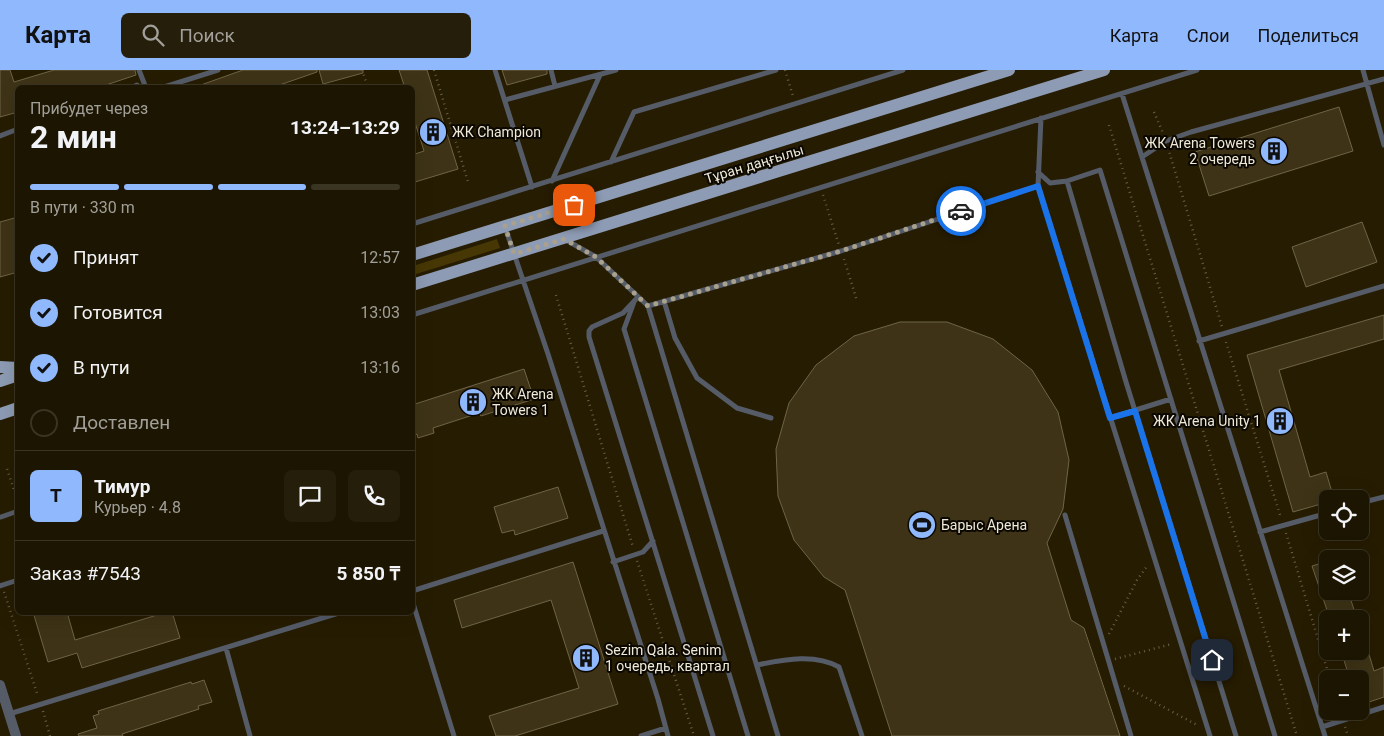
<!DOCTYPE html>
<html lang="ru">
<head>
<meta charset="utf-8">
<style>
	:root { --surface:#1c1501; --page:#251e0b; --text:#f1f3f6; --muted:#a09f99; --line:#3a3423; --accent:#90b8fd }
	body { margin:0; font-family:Roboto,sans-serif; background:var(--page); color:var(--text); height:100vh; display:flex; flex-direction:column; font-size:19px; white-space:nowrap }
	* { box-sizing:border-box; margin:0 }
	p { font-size:16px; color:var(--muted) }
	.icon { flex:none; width:28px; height:28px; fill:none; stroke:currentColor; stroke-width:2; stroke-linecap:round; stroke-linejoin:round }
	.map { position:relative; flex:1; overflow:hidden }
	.drawer { position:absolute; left:15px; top:15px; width:400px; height:530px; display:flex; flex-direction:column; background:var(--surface); border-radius:8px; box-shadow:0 5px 20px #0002,0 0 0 1px var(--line) }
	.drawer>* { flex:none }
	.buttons { position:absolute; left:1319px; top:420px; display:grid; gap:10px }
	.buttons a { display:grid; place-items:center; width:50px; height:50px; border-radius:8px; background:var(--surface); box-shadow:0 5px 20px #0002,0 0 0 1px var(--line); font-size:25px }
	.pin { position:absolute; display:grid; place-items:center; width:42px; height:42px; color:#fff; margin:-21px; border-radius:10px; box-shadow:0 2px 8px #0006 }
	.courier { position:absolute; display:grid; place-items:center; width:50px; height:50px; margin:-25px; border:4px solid #1a73e8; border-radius:50%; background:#fff; color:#222; box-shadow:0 1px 6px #0007 }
	.overview em { font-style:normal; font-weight:700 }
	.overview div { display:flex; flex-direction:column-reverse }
	.overview { display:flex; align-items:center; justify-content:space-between; height:85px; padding:0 15px }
	h1 { font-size:32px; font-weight:700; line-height:38px }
	.bar { display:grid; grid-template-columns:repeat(4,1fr); gap:8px 5px; align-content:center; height:60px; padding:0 15px }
	.bar i { height:6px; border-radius:4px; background:var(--line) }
	.bar .selected { background:var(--accent) }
	.bar p { grid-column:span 4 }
	.line { display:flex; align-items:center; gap:12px; padding:0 15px; border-top:1px solid var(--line) }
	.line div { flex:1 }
	.round { display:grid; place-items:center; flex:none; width:52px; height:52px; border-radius:8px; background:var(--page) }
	ol { padding:0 15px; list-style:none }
	li { display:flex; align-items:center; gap:15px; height:55px }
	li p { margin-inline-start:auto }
	li .icon { padding:5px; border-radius:50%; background:var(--accent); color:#111; stroke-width:4 }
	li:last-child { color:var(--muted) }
	li i { width:28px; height:28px; border:2px solid var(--line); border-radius:50% }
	header { display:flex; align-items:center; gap:30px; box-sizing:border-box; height:70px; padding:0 25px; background:var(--accent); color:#111 }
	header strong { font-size:24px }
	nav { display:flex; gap:28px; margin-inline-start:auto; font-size:18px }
	.search { width:350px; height:45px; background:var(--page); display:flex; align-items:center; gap:12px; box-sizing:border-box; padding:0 18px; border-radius:8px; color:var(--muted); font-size:19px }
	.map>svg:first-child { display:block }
	.green { fill:#473705 }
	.building { fill:#3e3316; stroke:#6f6446 }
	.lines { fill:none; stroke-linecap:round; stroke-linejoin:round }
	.path { stroke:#675e47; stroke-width:2.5; stroke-dasharray:1 4; stroke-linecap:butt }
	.service { stroke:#555c68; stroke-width:5 }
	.minor { stroke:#555c68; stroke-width:10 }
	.primary { stroke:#8d9bb4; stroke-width:12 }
	.done { stroke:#a9a18d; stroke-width:5; stroke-dasharray:0 9 }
	.route { stroke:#1a73e8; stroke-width:6 }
	.labels { text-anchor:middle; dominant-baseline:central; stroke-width:4; stroke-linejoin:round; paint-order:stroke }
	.poi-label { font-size:14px; fill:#efe9d8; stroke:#0b0701; text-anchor:start }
	.street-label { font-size:14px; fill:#efe9d8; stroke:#0b0701 }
</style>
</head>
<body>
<header>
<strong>Карта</strong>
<div class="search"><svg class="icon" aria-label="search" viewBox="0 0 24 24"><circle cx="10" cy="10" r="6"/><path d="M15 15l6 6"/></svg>Поиск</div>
<nav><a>Карта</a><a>Слои</a><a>Поделиться</a></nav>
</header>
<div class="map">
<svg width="1384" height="666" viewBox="0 0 1384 666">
	<rect width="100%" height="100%" fill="#261c01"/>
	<path class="green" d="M497 169 500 178 413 205V196Z"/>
	<path class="building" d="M0 0H10L14 12 54 0H135L136 5 97 18H18V42L0 47Z
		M243 0H317V2L271 18H198V16Z
		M319 0H363V3L323 14Z
		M399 0H427L458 99 415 112 412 105V85L424 81 412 43V18H405Z
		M502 0H547V4L507 15Z
		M1339 37 1353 81 1209 126 1195 82Z
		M18 147V202L0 207V152Z
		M1362 152 1377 192 1306 217 1292 177Z
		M1384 245V269L1279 300 1310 407 1326 402 1334 429H1328V432L1293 442 1247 285Z
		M900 252H947L993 269 1032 300 1058 342 1069 390 1063 439 1047 473 1071 550 1084 558 1120 666H892L845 520 824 507 794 470 778 426 776 379 789 333 816 295 854 266Z
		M524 299 534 329 481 346 479 343 433 358 434 363 418 368 417 364 412 366V335Z
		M558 417 568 448 515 465 514 460 502 463 494 437Z
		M1328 491V521H1348L1357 549H1330L1312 496Z
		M573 492 618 634 515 666H496L489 646 579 618 551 530 462 558 454 530Z
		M33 542H67L75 570 167 542H172L180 568 82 598 77 583 48 592Z
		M1341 581H1368L1374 601 1384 597V627L1360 635V609H1350Z
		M204 610 212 632 198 636 199 639 122 664 123 666H79L78 664 97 658 93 646 99 644 98 641 191 612 192 614Z"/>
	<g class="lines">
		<path class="path" d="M362 0 368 18
			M434 0 468 112
			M785 0 793 26
			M1154 42 1163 63
			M1109 55 1297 666
			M1168 78 1222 257
			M823 125 839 175
			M844 189 857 231
			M556 225 633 477
			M1226 272 1281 448
			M7 399 18 432
			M1286 463 1330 609
			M637 491 694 666
			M4 522 38 626
			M1109 564 1137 510 1148 495
			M1115 589 1172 574
			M1124 616 1199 656
			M43 641 50 666
			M1345 657 1348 666"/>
		<path class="service" d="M139 0 146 18
			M495 0 532 117
			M551 0 555 16
			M1363 0 1384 75
			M130 18 137 15 140 18
			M161 18 218 0
			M1122 24 1325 666
			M505 30 616 0
			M0 66 18 59
			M1142 87 1166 71 1191 62 1384 9
			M611 92 634 42 776 0
			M1038 102 1050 113 1067 111 1100 100 1275 666
			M552 111 600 5
			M1067 111 1126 312 1236 666
			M1038 116 1210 666
			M412 154 903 0
			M505 157 548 284 658 629 668 666
			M566 170 596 187 648 236 841 181 1038 116 1041 48
			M638 227 623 243 592 257 589 261V267L713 666
			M664 231 675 268 697 308 737 338 771 348
			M634 232 624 259 748 666
			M648 236 778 666
			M412 245 1197 0
			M1199 271 1384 216
			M1110 348 1171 329
			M1360 433 1384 427
			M1065 445 1131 666
			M1 447 18 441
			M1260 462 1328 443
			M613 492 643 482 653 471
			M0 516 18 510
			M412 521 603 461
			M412 530 454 666
			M226 578 250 666
			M757 595C783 590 814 583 839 597L862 666
			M9 644 342 542
			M1322 657 1384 637
			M641 666 666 658"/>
		<path class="minor" d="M0 615 16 666"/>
		<path class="primary" d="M412 185 1009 0
			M412 215 1104 0
			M0 297 18 298
			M0 311 18 305
			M0 344 18 338"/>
	</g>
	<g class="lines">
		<path class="done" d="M574 135 505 156 514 184 564 169 596 187 648 236 841 181 961 141"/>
		<path class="route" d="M961 141 1038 116 1110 348 1135 341 1212 590"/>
	</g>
	<defs>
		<symbol id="building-disc" viewBox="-11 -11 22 22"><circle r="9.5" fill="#90b8fd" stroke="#0b0701"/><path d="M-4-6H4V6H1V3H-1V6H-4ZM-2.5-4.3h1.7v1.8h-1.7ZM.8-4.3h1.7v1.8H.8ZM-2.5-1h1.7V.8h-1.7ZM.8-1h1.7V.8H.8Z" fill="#111"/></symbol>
		<symbol id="stadium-disc" viewBox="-11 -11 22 22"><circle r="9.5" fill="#90b8fd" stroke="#0b0701"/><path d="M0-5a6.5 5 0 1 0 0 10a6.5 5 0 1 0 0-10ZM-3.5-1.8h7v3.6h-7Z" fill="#111"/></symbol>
	</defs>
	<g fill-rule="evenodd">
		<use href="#building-disc" x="417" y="46" width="32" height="32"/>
		<use href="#building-disc" x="1258" y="65" width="32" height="32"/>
		<use href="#building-disc" x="457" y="316" width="32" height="32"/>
		<use href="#building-disc" x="1264" y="335" width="32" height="32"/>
		<use href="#stadium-disc" x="906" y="439" width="32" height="32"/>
		<use href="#building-disc" x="570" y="572" width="32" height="32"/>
	</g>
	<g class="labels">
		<g class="poi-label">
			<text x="452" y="62">ЖК Champion</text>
			<text x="1255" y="73" text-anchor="end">ЖК Arena Towers<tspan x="1255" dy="16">2 очередь</tspan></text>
			<text x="492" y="324">ЖК Arena<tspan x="492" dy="16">Towers 1</tspan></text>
			<text x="1261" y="351" text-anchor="end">ЖК Arena Unity 1</text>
			<text x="941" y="455">Барыс Арена</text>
			<text x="605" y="580">Sezim Qala. Senim<tspan x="605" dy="16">1 очередь, квартал</tspan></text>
		</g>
		<g class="street-label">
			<text transform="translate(754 94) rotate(-17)">Тұран даңғылы</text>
		</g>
	</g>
</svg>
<div class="buttons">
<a><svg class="icon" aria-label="locate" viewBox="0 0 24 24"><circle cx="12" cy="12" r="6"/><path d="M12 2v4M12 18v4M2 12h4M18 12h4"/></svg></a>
<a><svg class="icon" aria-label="layers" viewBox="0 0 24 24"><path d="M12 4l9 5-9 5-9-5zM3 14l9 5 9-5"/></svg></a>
<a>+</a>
<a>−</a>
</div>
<div class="pin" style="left:574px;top:135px;background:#ea580c"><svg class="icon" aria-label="bag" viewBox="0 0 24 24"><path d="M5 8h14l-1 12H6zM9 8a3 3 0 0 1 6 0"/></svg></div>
<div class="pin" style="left:1212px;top:590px;background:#1f2937"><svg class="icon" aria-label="home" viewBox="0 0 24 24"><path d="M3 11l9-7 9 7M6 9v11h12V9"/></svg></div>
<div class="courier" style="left:961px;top:141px"><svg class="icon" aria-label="car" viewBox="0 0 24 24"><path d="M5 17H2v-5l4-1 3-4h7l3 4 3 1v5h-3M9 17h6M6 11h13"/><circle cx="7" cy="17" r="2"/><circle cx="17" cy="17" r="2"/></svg></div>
<section class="drawer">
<div class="overview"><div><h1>2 мин</h1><p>Прибудет через</p></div><em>13:24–13:29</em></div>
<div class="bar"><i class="selected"></i><i class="selected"></i><i class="selected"></i><i></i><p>В пути · 330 m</p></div>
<ol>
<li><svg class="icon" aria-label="check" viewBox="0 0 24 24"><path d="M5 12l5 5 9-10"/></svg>Принят<p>12:57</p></li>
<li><svg class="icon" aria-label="check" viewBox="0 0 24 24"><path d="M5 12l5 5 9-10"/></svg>Готовится<p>13:03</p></li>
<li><svg class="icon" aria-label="check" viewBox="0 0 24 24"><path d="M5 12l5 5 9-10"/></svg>В пути<p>13:16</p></li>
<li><i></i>Доставлен</li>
</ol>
<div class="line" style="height:90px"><b class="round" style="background:var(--accent);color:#111">Т</b><div><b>Тимур</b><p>Курьер · 4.8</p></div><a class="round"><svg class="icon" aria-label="chat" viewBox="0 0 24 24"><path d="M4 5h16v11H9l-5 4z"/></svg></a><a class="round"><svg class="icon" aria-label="phone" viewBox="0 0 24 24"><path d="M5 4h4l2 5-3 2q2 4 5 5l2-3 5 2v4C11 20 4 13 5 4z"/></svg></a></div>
<div class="line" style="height:65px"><div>Заказ #7543</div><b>5 850 ₸</b></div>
</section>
</div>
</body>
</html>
